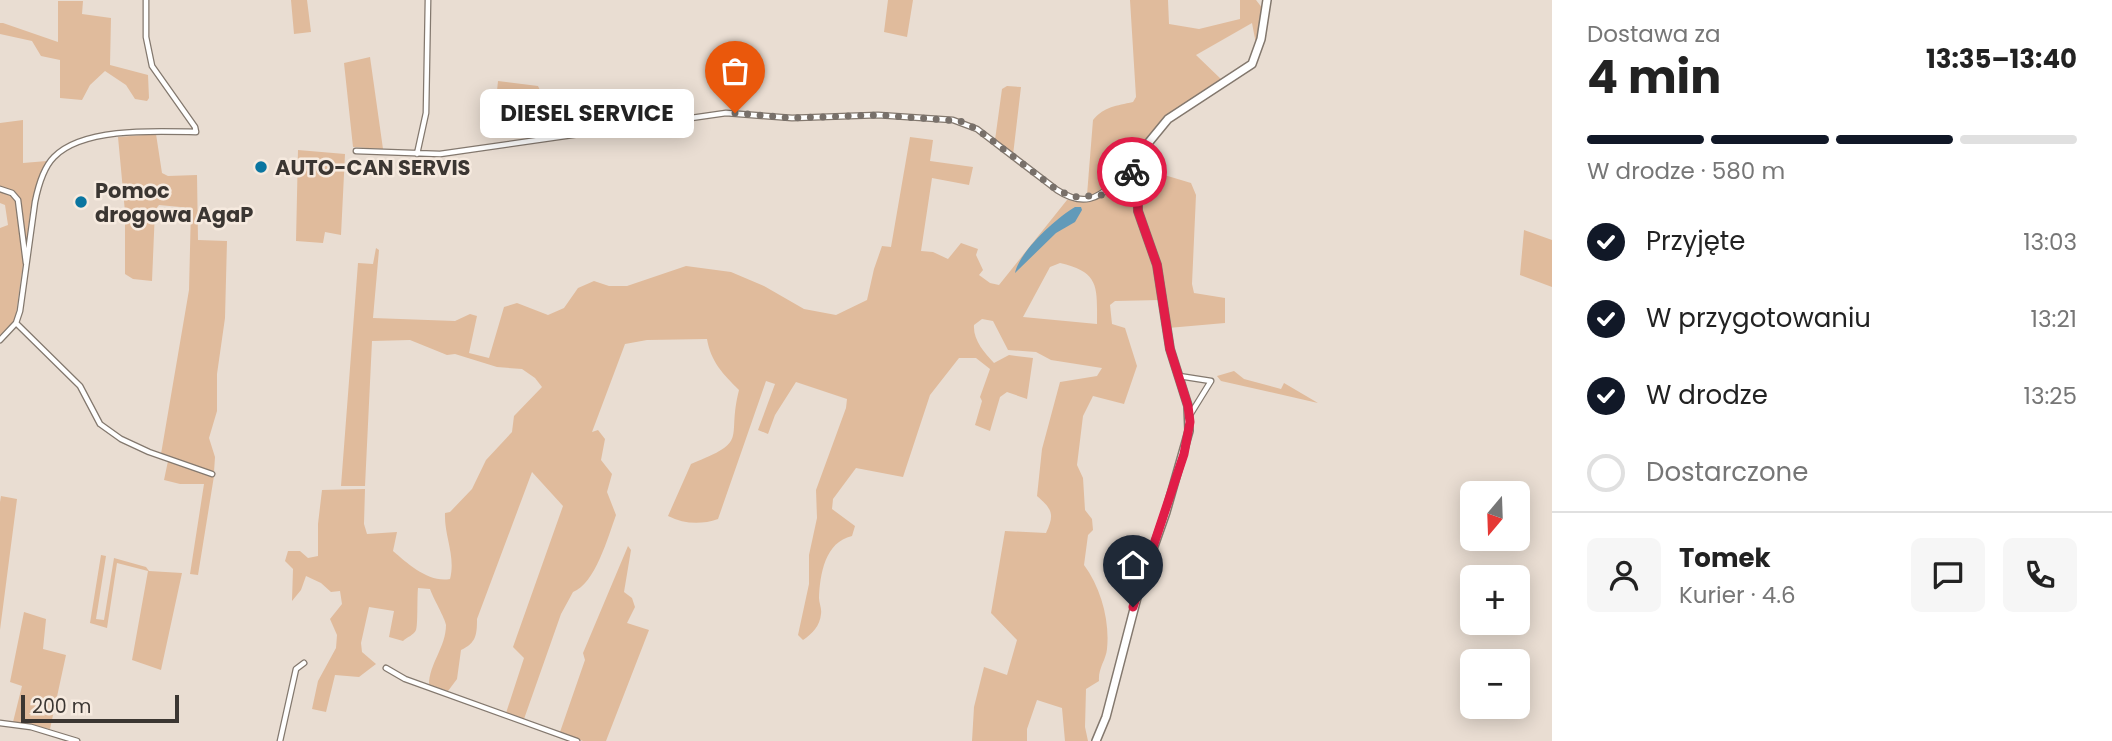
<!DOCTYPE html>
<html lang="pl">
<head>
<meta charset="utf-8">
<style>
	:root { --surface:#fff; --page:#f6f6f6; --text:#222; --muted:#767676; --line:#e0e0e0; --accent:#111827 }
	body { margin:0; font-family:Poppins,sans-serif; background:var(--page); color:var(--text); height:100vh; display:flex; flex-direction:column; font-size:26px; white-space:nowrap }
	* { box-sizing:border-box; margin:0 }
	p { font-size:23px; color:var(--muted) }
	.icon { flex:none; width:38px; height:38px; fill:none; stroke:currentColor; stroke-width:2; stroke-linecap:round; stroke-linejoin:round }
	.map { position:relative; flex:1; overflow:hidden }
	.side { display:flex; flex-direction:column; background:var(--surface); width:560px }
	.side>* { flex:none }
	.needle { width:46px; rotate:199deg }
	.fabs { position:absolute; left:1460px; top:481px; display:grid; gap:14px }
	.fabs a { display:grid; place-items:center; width:70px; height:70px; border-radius:10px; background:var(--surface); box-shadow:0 4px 18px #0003; font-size:35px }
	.scale { position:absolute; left:21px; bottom:18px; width:158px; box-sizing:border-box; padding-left:7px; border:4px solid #3b3632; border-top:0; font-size:19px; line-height:24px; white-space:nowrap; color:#3b3632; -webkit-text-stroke:5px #f6eadf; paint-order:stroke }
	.pin { position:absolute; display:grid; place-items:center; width:60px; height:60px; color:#fff; margin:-72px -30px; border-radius:50% 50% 50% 0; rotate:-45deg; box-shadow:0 0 7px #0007 }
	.pin .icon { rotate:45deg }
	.courier { position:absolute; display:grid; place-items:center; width:70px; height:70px; margin:-35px; border:5px solid #e11d48; border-radius:50%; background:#fff; color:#222; box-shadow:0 2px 9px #0007 }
	.bubble { position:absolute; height:49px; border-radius:10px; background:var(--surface); box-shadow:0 4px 18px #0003; font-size:23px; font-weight:700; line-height:49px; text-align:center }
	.head em { font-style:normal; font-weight:700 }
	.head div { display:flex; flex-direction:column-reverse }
	.head { display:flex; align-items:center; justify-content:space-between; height:119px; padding:0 35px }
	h1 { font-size:46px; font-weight:700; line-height:52px }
	.bar { display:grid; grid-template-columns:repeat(4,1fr); gap:10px 7px; align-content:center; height:84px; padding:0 35px }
	.bar i { height:9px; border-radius:5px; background:var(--line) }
	.bar .active { background:var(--accent) }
	.bar p { grid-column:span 4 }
	.line { display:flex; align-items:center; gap:18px; padding:0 35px; border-top:2px solid var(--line) }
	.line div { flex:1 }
	.round { display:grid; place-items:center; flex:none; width:74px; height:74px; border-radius:10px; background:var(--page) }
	ol { padding:0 35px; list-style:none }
	li { display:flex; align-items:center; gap:21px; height:77px }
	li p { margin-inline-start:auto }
	li .icon { padding:7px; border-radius:50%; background:var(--accent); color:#fff; stroke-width:4 }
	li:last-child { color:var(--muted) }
	li i { width:38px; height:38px; border:4px solid var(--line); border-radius:50% }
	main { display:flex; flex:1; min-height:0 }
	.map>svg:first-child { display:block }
	.green { fill:#e0bb9c; fill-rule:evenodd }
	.water { fill:#629ab9 }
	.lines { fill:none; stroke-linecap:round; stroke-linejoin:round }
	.street-casing { stroke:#83786e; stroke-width:7 }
	.secondary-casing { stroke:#83786e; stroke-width:10 }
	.street { stroke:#fff; stroke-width:4.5 }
	.secondary { stroke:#fff; stroke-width:7 }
	.done { stroke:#78706a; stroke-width:7; stroke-dasharray:0 12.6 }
	.route { stroke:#e11d48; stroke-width:9 }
	.poi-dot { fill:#0a75a0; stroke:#f6eadf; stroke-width:2.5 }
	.labels { text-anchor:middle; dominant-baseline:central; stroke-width:5; stroke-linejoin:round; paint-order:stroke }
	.poi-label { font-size:21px; font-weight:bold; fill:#3b3632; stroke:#f6eadf; text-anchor:start }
</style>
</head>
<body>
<main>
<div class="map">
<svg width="1552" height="741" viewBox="0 0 1552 741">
	<rect width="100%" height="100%" fill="#e9ddd2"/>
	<path class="green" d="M291 0H307L311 32 294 34Z
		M888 0H913L907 37 884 32Z
		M1130 0H1168L1169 24 1199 29 1240 19V0H1256L1263 9 1256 44 1252 23 1196 55 1223 81 1167 116 1145 141 1135 165 1101 193 1087 195 1093 120C1105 106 1116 106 1133 102L1136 97Z
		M58 1H83L82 14 111 18 110 65 148 75 149 98 147 101 135 99 126 85 105 71 90 85 82 100 60 98V60L41 56 32 41 0 34V23H3L58 42Z
		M370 57 383 149 353 147 344 63Z
		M498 81 538 86 546 103 578 107 582 112V131L543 139 546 103 496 101Z
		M1007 86 1021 87 1013 155 995 140 1002 89Z
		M23 120V163L47 161 31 207 15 321 0 336V228L8 225 5 205 0 203V123Z
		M156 134 162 173 168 176 197 175 198 240 227 241 225 318 217 374V411L209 438 215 457 214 472 161 454 189 290 191 208 159 205 155 210 152 281 133 279 125 274V212L118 137Z
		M910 137 933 140 930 161 973 167 969 185 932 178 921 251 933 252 948 259 961 243 978 249 976 255 983 270 979 275 990 283 999 285 1067 200C1107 203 1101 195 1131 176L1133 178V201L1154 266 1160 300 1115 301 1110 305 1112 324 1125 328 1137 366 1124 404 1093 396 1083 416 1077 465 1083 478 1085 510 1092 519 1093 530 1088 535 1084 565C1101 588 1110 621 1107 649 1106 660 1098 668 1099 681L1086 689 1085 727 1088 741H1065L1062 708 1037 700 1027 729V741H972L974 707 984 667 1007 675 1017 640 991 613 1005 531 1046 533C1055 514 1052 509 1037 496L1042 449 1060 382 1097 376 1102 368 1051 360 1036 352 1008 350 993 321 982 319 974 325C973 340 984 352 994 363L1009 355 1033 358 1027 399 1007 392 1000 397 990 431 975 425 982 401 980 397 990 369 976 358H959L930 395 903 477 856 468 833 499 832 509 855 526 852 536C825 542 820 574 819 598 819 603 822 609 821 614 820 626 812 634 803 640L798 635 809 584V555L817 518 816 490 846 408 847 399 796 382 775 415 768 434 758 430 775 384 766 381 718 519C701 525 684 524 668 516L691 464C751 440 726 441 739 390 723 374 711 362 707 339L647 340 625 344 592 432 598 430 605 439 601 460 612 474 607 492 616 515C608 537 595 584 573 592L561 614 524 719 506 713 524 658 513 647 563 506 532 472 477 619C477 635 476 643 461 650L457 679 448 691 429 685C429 664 446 647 446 625 445 618 433 598 430 589L418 588C417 597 418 626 416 630 414 635 407 637 403 641L389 637 394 611 369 607 361 643 362 652 376 664 359 677 335 675 326 712 312 709 318 681 336 648 337 635 330 619 342 604 340 591 331 592 321 583 306 576 301 590 292 601 293 569 285 561 288 551H300L308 558 318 556V524L322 490 365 489 364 524 367 534 397 532 393 551C408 564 429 583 450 579 456 556 444 536 445 513L450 512 472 489 486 460 512 432 514 416 542 387 535 378 522 369 497 367 455 354 447 355 410 340 372 341 365 486H341L358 263 373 264 376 248 379 250 373 318 455 321 470 314 477 316 469 353 489 358 504 307 517 303 548 315 564 308 578 288 594 281 609 286H627L686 266 731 272 764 286 804 309 836 315 867 300 874 269 882 246 891 247ZM1060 263C1100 272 1097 287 1097 324L1023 317 1050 267Z
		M298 150 345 154 341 235 325 232 323 243 296 241Z
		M1141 168 1191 183 1196 195 1192 284 1194 293 1225 298V323L1168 328 1160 266 1143 224 1140 203Z
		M1524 230 1552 240V287L1520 275Z
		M1234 371 1244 379 1281 389 1284 383 1318 403 1221 381 1217 376Z
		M168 461 214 476 198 575 190 574 204 484H180L164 480Z
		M1 496 17 499 0 630V502Z
		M628 546 631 550 624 592 632 598 635 607 627 623 649 630 606 741H583L560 732 585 660 583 653Z
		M101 555 106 556 96 619 104 620 114 558 146 567 149 571 182 573 161 670 132 660 148 571 117 563 107 628 90 623Z
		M24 612 46 619 43 649 66 655 50 729 13 722 22 686 10 682Z"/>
	<path class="water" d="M1075 207H1081L1082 210 1075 222 1056 233 1015 273C1019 252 1056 218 1075 207Z"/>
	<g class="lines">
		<defs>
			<path id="street" d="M356 151 440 154 726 113 792 118 878 115 953 120 977 129 1057 190C1097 216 1107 181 1137 170
				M417 154 426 113 428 0
				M0 189 12 193 18 200 26 263
				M16 323 80 386 100 424 121 439 149 452 212 474
				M0 340 16 323 20 311 35 202C38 187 43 168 54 157 83 127 157 131 196 132L195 127 152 66 146 37V0
				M1179 376 1211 381 1190 415
				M386 668 405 679 577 741
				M0 723 31 727 77 741
				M280 741 296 669 304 663"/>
			<path id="secondary" d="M1096 741 1106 717 1140 586 1166 512 1189 431 1188 406 1170 349 1157 265 1138 211 1137 170 1145 147 1168 119 1252 64 1261 39 1267 0"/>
		</defs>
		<use href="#street" class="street-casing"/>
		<use href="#secondary" class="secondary-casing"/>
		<use href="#street" class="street"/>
		<use href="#secondary" class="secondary"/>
	</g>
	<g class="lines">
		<path class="done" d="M735 113 792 118 878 115 960 121 977 129 1057 190 1074 197 1102 195 1132 172"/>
		<path class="route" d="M1132 172 1137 170 1138 211 1157 265 1170 349 1188 406 1190 422 1184 454 1133 607"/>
	</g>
	<g class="poi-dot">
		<circle cx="261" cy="167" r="7"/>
		<circle cx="81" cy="202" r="7"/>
	</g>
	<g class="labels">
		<g class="poi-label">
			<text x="275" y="167">AUTO-CAN SERVIS</text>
			<text x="95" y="190">Pomoc<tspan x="95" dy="24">drogowa AgaP</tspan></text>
		</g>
	</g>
</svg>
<div class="fabs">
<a><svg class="needle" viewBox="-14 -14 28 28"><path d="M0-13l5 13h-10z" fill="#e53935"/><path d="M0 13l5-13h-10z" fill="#767676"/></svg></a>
<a>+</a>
<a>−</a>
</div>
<div class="scale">200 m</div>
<div class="pin" style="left:735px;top:113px;background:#ea580c"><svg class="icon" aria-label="bag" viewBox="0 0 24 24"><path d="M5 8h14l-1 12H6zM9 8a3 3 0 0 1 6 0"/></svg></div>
<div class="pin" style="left:1133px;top:607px;background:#1f2937"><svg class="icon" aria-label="home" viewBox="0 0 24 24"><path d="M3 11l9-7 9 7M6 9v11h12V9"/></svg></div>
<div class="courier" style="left:1132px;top:172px"><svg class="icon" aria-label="bike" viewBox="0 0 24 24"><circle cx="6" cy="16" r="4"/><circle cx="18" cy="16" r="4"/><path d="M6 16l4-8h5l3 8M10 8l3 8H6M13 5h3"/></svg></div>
<div class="bubble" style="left:480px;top:89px;width:214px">DIESEL SERVICE</div>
</div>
<section class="side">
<div class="head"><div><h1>4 min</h1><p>Dostawa za</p></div><em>13:35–13:40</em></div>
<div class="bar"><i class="active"></i><i class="active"></i><i class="active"></i><i></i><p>W drodze · 580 m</p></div>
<ol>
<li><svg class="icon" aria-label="check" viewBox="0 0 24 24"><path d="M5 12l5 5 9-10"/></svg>Przyjęte<p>13:03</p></li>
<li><svg class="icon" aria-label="check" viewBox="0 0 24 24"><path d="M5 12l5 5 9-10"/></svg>W przygotowaniu<p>13:21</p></li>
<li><svg class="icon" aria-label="check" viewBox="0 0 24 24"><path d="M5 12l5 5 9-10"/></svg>W drodze<p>13:25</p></li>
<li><i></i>Dostarczone</li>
</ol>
<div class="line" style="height:126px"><a class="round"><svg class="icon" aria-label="person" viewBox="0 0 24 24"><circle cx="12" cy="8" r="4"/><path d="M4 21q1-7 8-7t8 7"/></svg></a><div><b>Tomek</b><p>Kurier · 4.6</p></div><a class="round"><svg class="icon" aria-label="chat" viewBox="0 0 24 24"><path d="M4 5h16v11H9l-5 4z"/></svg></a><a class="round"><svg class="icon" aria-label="phone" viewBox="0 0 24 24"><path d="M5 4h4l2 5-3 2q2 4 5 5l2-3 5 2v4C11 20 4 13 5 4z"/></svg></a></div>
</section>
</main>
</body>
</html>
